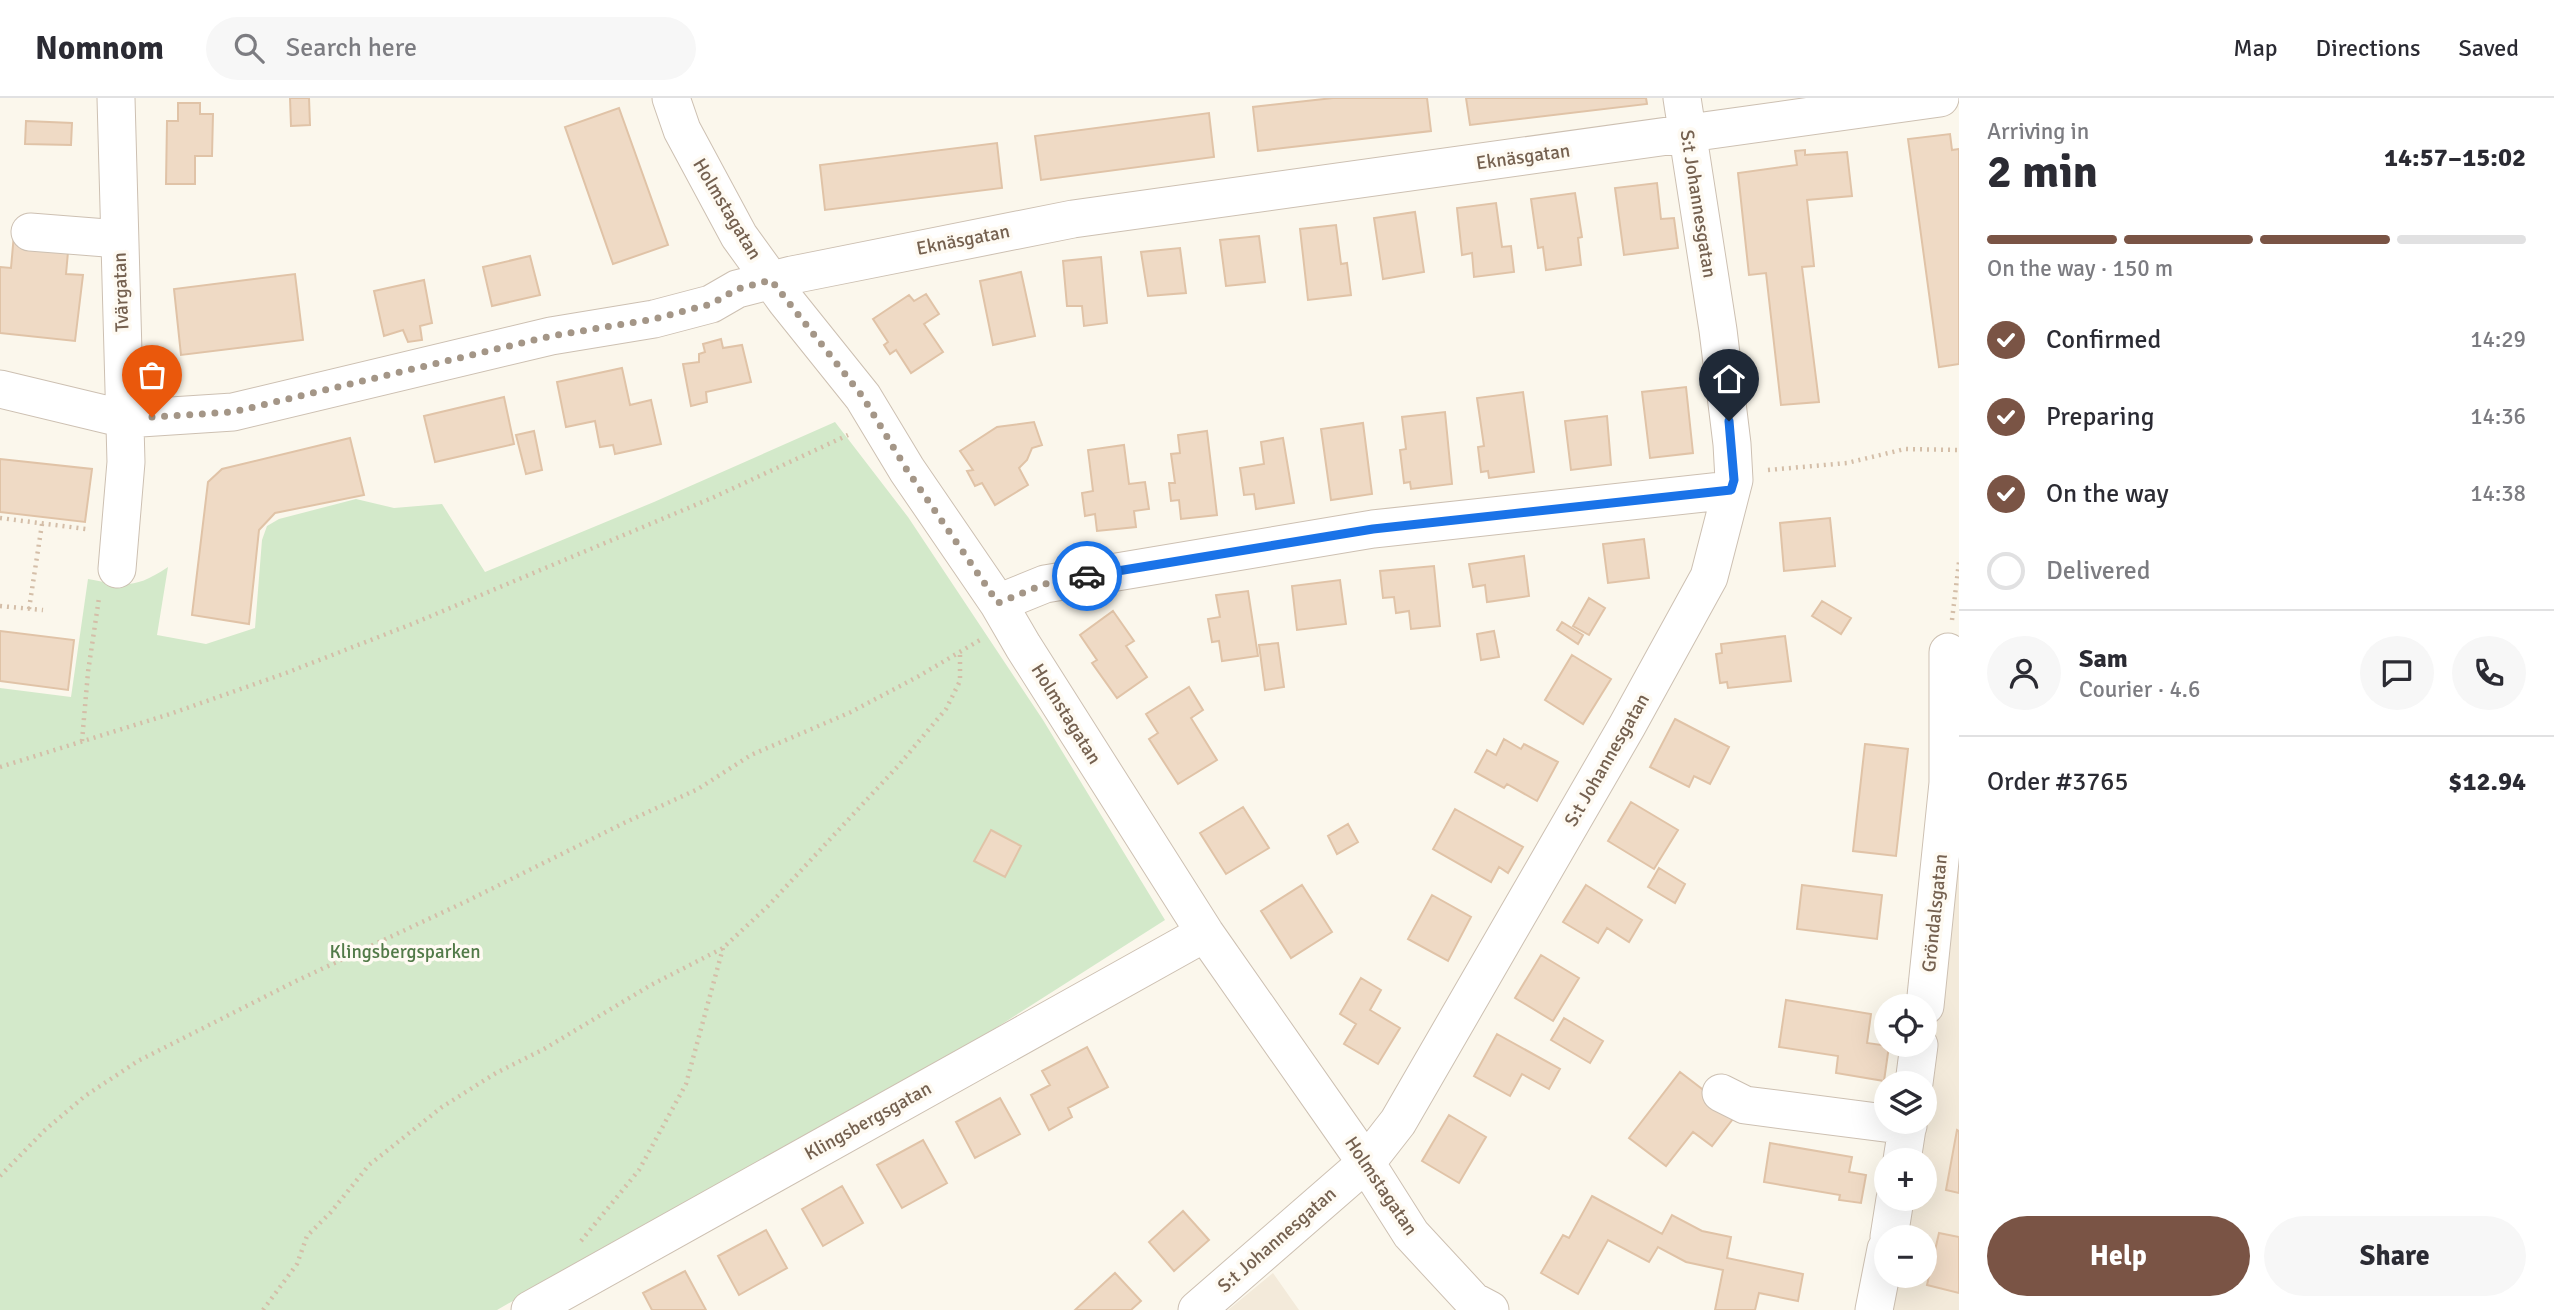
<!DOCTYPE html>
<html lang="en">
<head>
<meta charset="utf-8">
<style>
	:root { --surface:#fff; --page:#f7f7f7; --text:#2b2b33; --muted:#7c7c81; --line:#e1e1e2; --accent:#7a5445 }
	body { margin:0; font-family:Signika,sans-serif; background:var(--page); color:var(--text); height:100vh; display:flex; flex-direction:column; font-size:26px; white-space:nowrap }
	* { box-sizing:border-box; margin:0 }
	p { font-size:23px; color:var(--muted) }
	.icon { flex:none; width:38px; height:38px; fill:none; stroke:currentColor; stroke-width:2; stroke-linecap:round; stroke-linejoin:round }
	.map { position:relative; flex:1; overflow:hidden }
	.drawer { display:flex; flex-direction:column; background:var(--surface); width:595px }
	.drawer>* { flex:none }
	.tools { position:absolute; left:1874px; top:896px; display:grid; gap:14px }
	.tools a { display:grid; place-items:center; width:63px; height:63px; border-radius:50%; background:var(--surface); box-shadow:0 7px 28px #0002; font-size:35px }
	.pin { position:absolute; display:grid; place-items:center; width:60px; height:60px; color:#fff; margin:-72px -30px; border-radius:50% 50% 50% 0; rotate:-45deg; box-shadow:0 0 7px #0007 }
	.pin .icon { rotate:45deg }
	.courier { position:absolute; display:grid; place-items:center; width:70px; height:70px; margin:-35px; border:5px solid #1a73e8; border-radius:50%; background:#fff; color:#222; box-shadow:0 2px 9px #0007 }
	.summary em { font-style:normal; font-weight:700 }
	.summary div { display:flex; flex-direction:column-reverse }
	.summary { display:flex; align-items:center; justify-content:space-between; height:119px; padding:0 28px }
	h1 { font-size:46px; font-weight:700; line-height:52px }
	.bar { display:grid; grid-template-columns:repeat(4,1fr); gap:10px 7px; align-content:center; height:84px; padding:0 28px }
	.bar i { height:9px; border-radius:5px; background:var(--line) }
	.bar .selected { background:var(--accent) }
	.bar p { grid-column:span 4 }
	.line { display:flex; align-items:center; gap:18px; padding:0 28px; border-top:2px solid var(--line) }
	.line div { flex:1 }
	.round { display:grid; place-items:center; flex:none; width:74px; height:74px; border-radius:37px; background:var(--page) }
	ol { padding:0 28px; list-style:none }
	li { display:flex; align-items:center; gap:21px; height:77px }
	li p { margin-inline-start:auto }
	li .icon { padding:7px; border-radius:50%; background:var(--accent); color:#fff; stroke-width:4 }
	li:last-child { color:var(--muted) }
	li i { width:38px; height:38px; border:4px solid var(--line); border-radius:50% }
	.primary-button { display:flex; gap:14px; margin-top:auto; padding:14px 28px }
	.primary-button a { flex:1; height:80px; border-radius:42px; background:var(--accent); color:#fff; font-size:28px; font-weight:700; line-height:80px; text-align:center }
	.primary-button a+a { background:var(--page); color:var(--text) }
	header { display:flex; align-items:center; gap:42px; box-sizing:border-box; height:98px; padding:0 35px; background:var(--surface); border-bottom:2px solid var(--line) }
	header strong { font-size:33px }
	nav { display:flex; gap:38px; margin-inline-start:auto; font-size:24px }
	.search { width:490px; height:63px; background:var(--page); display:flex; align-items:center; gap:18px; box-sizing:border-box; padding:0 24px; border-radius:38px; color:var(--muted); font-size:26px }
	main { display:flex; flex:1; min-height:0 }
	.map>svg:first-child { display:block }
	.residential { fill:#f3eada }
	.green { fill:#d3e9ca }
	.building { fill:#efdac5; stroke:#e0c3a7; stroke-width:2 }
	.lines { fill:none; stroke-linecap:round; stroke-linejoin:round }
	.minor-casing { stroke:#cdc0b2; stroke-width:39 }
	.path { stroke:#d4bea8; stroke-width:4.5; stroke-dasharray:2 5; stroke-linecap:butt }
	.minor { stroke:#fff; stroke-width:37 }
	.done { stroke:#a49687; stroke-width:7; stroke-dasharray:0 12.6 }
	.route { stroke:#1a73e8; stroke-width:9 }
	.labels { text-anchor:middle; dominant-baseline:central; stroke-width:7; stroke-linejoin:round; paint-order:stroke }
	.street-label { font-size:19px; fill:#756150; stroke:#fefaf2 }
	.park-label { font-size:19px; fill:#527a48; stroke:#fefaf2 }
</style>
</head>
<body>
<header>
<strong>Nomnom</strong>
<div class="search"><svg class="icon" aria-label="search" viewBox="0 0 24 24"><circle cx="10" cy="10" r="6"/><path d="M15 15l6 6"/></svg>Search here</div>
<nav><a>Map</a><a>Directions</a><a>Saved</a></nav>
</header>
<main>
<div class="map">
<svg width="1959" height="1212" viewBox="0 0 1959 1212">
	<rect width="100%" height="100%" fill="#fbf7ec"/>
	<path class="residential" d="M1959 712V1212H1884L1891 1178H1925V1139H1900L1908 1101H1925V1062H1916L1927 1013Z
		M1273 1175 1299 1212H1228Z"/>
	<path class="green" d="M835 324 908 419 1043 622 1165 822 966 949 750 1068 497 1212H0V590L71 599 88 481C125 488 135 491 168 469L157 537 206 546 255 530 262 442 267 428 279 421 356 401 394 410 442 406 485 474 654 404Z"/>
	<path class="building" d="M290 0H309L310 27 291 28Z
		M1333 0H1427L1431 33 1258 53 1253 9Z
		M1466 0H1646L1647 6 1470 27Z
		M178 5H200V16H213L212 58H195V86H166L167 23H178Z
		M619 10 668 147 613 166 565 29Z
		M1209 15 1214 59 1041 82 1035 38Z
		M26 23 72 25 71 47 25 46Z
		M1950 36 1952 52 1959 51V266L1939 269 1908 41Z
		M997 45 1002 90 825 112 820 67Z
		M1805 52V57L1847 54 1852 98 1807 102 1814 168 1802 169 1819 304 1781 307 1766 175 1749 177 1738 75 1797 67 1795 53Z
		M1657 85 1661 121 1674 120 1678 150 1624 157 1615 90Z
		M1575 95 1582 139 1578 140 1581 167 1546 172 1543 149 1538 150 1531 101Z
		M1496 105 1502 149 1511 148 1514 174 1474 179 1472 155 1462 157 1457 110Z
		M1415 114 1424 174 1383 181 1374 120Z
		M1336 127 1341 166 1347 165 1351 197 1308 202 1300 131Z
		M14 136 68 154 66 176 83 177 75 243 0 235V169L11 170Z
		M1259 138 1265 184 1226 188 1220 142Z
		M1180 150 1186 195 1148 198 1141 154Z
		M530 158 540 197 492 208 483 169Z
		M1101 159 1107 225 1084 228 1082 208H1067L1063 163Z
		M1021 174 1035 238 993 247 980 183Z
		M295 176 303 242 181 257 174 191Z
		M424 182 432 225 420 228 422 242 408 244 403 232 384 238 374 193Z
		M926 196 939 216 924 226 943 254 911 275 896 252 890 256 884 247 888 244 873 221 909 197 914 203Z
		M721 241 723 250 742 247 751 284 706 294 707 304 691 308 683 266 699 264V256L705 254 703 246Z
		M622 270 630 307 651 302 661 346 615 356 613 347 600 349 595 323 566 329 557 284Z
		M1686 289 1693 355 1650 360 1642 294Z
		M1523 294 1534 374 1489 380 1488 373 1481 374 1478 349 1484 348 1477 300Z
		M504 299 514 346 435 364 424 318Z
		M1445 314 1452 386 1411 391 1410 384 1404 385 1400 352 1406 351 1402 319Z
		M1607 318 1611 367 1571 372 1565 323Z
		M1034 324 1042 347 1032 350 1027 362 1019 370 1028 387 995 407 982 385 975 388 967 373 973 372 960 353 997 329Z
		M1363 325 1372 396 1331 402 1321 331Z
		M534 333 542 372 526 376 516 337Z
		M1207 333 1217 417 1181 421 1179 402 1171 403 1169 385H1175L1171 356 1180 355 1178 337Z
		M350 340 364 397 275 415 259 432 249 526 192 517 208 384 222 371Z
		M1283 340 1294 405 1256 411 1254 396 1244 397 1240 370 1264 366 1261 344Z
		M1124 347 1129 386 1145 384 1149 411 1134 413 1136 429 1097 433 1095 416 1085 418 1082 395 1093 393 1088 352Z
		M0 361 92 371 85 424 0 414Z
		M1830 420 1835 468 1784 473 1780 425Z
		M1644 441 1649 480 1608 485 1603 446Z
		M1524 458 1529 498 1487 504 1485 487 1473 489 1469 466Z
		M1434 468 1440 528 1411 531 1409 513 1396 515 1394 499 1383 500 1380 473Z
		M1340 482 1346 526 1297 532 1292 488Z
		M1248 493 1258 558 1222 563 1219 543 1212 544 1208 521 1220 519 1216 497Z
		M1589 500 1605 510 1589 537 1573 528Z
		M1822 503 1851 520 1841 536 1812 518Z
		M1113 513 1134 543 1126 548 1147 579 1117 600 1092 565 1097 562 1080 537Z
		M1562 524 1583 537 1578 546 1557 532Z
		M0 533 74 542 68 592 0 583Z
		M1494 533 1499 559 1481 562 1477 536Z
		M1785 538 1791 583 1728 590 1727 584 1720 585 1716 556 1722 555 1721 546Z
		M1278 545 1284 589 1265 592 1259 547Z
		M1572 557 1611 581 1583 626 1545 602Z
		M1189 589 1203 612 1191 620 1217 662 1178 686 1149 641 1158 635 1146 616Z
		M1675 621 1729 649 1710 686 1694 678 1689 689 1650 669Z
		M1504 641 1521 651 1524 646 1558 664 1537 703 1507 686 1504 690 1475 674 1487 652 1496 657Z
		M1865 646 1908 651 1896 758 1853 753Z
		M1631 704 1678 732 1654 771 1608 743Z
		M1243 709 1269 750 1226 776 1200 735Z
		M1455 711 1523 749 1508 775 1499 769 1491 784 1433 751Z
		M1348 726 1358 744 1337 756 1328 738Z
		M991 732 1021 748 1005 779 974 763Z
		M1659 770 1685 786 1675 805 1648 789Z
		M1302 787 1332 834 1291 860 1261 813Z
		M1586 787 1642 822 1629 844 1607 830 1598 845 1563 824Z
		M1802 787 1882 797 1877 841 1797 831Z
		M1432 797 1471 819 1448 863 1408 841Z
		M1541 857 1579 880 1553 923 1515 900Z
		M1361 880 1381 892 1370 912 1400 930 1378 966 1344 946 1356 926 1340 916Z
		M1786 902 1871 916 1867 945 1889 948 1884 983 1836 975 1838 958 1779 949Z
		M1564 920 1603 943 1590 965 1551 942Z
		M1497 936 1560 971 1549 991 1522 976 1510 998 1474 978Z
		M1087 949 1108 989 1068 1010 1072 1019 1049 1032 1031 997 1050 987 1042 973Z
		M1680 974 1736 1017 1712 1048 1693 1034 1666 1068 1629 1040Z
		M1000 1000 1020 1036 975 1060 956 1024Z
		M1449 1017 1486 1039 1459 1085 1422 1063Z
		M1957 1032 1959 1033V1095L1946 1092Z
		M923 1042 947 1085 902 1110 877 1067Z
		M1770 1045 1852 1059 1849 1074 1866 1077 1861 1105 1839 1102 1840 1097 1764 1084Z
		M842 1088 863 1125 823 1148 802 1111Z
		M1592 1098 1662 1136 1672 1117 1702 1133 1731 1139 1727 1160 1803 1176 1798 1203 1759 1195 1755 1212H1715L1723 1172 1686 1164 1658 1149 1649 1164 1608 1142 1578 1196 1541 1175 1563 1137 1569 1140Z
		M1183 1113 1209 1142 1174 1173 1149 1144Z
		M766 1132 787 1170 739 1197 718 1158Z
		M1939 1135 1959 1139V1195L1927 1187Z
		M685 1173 706 1212H652L643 1195Z
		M1115 1175 1141 1203 1131 1212H1075Z"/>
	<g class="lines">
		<defs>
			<path id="minor" d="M116 0 126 364 117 471
				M671 0 682 32 739 138 786 203 863 299 907 372 998 505 1023 548 1205 835 1366 1065 1411 1136 1473 1203 1490 1212
				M30 134 119 141
				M0 291 125 321 233 314 551 238 654 221 711 206 737 191 792 177 1073 121 1940 0
				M998 505 1045 486 1373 431 1731 392
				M1925 908 1948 685V554
				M1914 985 1919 947
				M1721 995 1745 1007 1908 1028
				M1902 1062 1908 1024
				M1889 1139 1895 1101
				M530 1212 1205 835
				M1197 1212 1366 1065 1398 1024 1627 628 1709 479 1734 382 1732 346 1718 232 1682 0
				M1874 1212 1886 1151"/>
		</defs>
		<use href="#minor" class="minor-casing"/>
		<path class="path" d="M1768 372 1847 365 1905 351 1959 352
			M0 420 86 431
			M0 508 43 512
			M29 511 42 426
			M1952 522 1959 464
			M82 643 88 574 99 500
			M0 669 170 616 286 575 412 526 712 400 848 337
			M0 1078 45 1032 85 998 138 963 296 883 467 803 624 725 698 691 751 657 851 614 919 578 980 542
			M581 1143 639 1072 686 986 723 850
			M263 1212 297 1166 307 1138 331 1114 369 1067 442 1009 496 975 544 951 651 887 723 850 768 808 898 668 946 611 960 583V554"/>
		<use href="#minor" class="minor"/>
	</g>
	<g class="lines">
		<path class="done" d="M152 319 233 314 551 238 654 221 711 206 737 191 771 182 863 299 907 372 998 505 1045 486 1087 478"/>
		<path class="route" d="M1087 478 1373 431 1731 392 1734 382 1729 323"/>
	</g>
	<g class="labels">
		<g class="street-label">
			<text transform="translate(1523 59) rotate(-8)">Eknäsgatan</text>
			<text transform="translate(1698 106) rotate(81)">S:t Johannesgatan</text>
			<text transform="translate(727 111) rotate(59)">Holmstagatan</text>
			<text transform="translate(963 142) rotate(-11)">Eknäsgatan</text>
			<text transform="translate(121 194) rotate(-92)">Tvärgatan</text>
			<text transform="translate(1066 616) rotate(58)">Holmstagatan</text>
			<text transform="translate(1607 662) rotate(-60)">S:t Johannesgatan</text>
			<text transform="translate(1935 815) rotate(-84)">Gröndalsgatan</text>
			<text transform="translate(868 1023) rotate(-29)">Klingsbergsgatan</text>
			<text transform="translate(1381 1088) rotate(56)">Holmstagatan</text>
			<text transform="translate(1277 1142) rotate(-41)">S:t Johannesgatan</text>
		</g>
		<g class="park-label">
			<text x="405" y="854">Klingsbergsparken</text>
		</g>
	</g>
</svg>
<div class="tools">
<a><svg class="icon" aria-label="locate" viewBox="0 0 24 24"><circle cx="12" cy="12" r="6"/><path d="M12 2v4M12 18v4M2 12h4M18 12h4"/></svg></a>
<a><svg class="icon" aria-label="layers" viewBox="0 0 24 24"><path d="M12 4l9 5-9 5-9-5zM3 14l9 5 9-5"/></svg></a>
<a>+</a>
<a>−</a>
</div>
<div class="pin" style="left:152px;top:319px;background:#ea580c"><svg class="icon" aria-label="bag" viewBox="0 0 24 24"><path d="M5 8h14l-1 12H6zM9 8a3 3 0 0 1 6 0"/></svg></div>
<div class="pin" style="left:1729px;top:323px;background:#1f2937"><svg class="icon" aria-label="home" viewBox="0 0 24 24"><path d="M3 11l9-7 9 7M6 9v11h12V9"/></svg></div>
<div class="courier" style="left:1087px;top:478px"><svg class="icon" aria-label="car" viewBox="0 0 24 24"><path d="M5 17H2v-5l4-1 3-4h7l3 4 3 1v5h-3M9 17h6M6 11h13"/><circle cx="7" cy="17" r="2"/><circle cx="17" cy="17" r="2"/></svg></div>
</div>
<section class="drawer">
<div class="summary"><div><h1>2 min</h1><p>Arriving in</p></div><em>14:57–15:02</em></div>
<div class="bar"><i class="selected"></i><i class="selected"></i><i class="selected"></i><i></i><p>On the way · 150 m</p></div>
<ol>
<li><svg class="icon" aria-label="check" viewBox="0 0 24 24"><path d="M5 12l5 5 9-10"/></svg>Confirmed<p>14:29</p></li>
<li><svg class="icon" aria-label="check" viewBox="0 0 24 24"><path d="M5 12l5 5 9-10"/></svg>Preparing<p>14:36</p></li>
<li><svg class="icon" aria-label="check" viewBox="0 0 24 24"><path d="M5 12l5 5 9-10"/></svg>On the way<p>14:38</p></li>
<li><i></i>Delivered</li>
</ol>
<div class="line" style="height:126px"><a class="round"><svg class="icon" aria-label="person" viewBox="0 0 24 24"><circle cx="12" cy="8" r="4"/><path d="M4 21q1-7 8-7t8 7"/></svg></a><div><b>Sam</b><p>Courier · 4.6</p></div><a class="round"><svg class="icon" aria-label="chat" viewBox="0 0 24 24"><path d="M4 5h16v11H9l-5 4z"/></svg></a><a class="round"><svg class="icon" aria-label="phone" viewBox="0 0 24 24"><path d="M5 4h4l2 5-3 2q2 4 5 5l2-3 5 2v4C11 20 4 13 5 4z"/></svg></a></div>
<div class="line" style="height:91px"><div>Order #3765</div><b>$12.94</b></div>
<div class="primary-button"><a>Help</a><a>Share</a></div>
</section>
</main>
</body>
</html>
